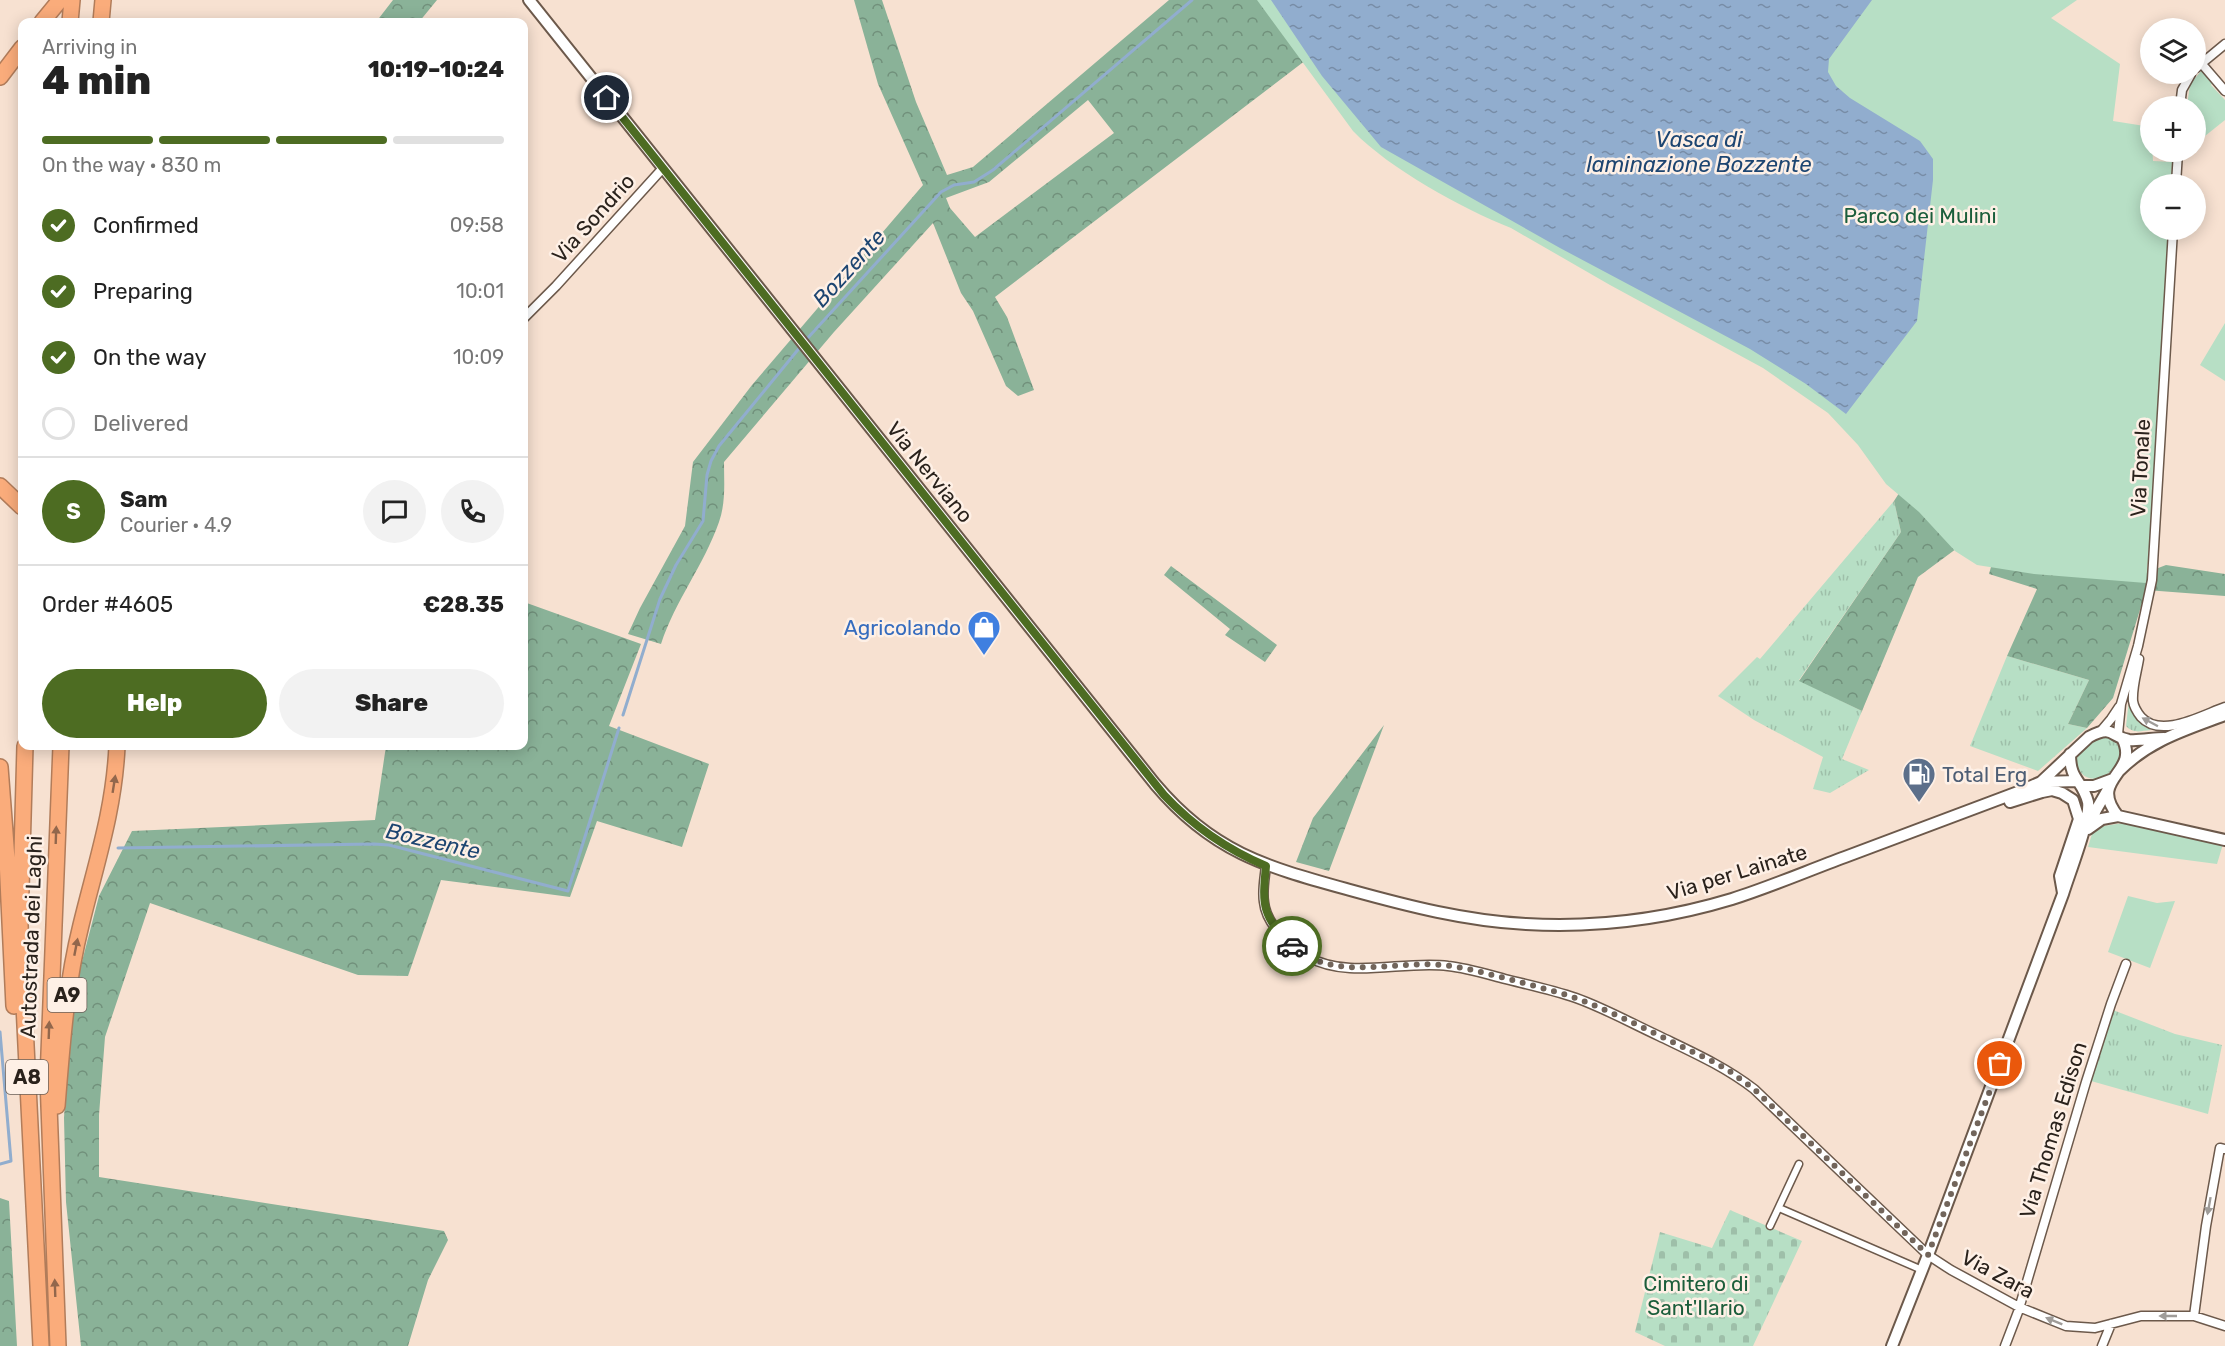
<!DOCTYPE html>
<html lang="en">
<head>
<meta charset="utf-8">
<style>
	:root { --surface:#fff; --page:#f2f2f2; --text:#222; --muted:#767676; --line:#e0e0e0; --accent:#4d6c22 }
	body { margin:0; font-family:Rubik,sans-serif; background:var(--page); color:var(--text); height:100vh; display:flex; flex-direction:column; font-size:22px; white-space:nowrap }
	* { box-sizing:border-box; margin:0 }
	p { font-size:20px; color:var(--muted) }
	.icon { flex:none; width:33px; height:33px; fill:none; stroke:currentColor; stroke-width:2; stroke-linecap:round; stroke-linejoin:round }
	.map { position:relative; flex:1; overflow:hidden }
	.drawer { position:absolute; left:18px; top:18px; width:510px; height:732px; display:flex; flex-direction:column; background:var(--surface); border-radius:12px; box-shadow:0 3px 15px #0003 }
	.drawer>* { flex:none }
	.buttons { position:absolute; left:2140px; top:18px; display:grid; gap:12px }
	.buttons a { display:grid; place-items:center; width:66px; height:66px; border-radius:50%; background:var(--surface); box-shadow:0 3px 15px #0003; font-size:30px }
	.pin { position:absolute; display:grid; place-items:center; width:51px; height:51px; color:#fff; margin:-26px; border:3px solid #fff; border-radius:50%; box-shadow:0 2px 6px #0007 }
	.courier { position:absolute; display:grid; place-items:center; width:60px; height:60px; margin:-30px; border:4px solid #4d6c22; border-radius:50%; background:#fff; color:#222; box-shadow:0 2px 8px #0007 }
	.headline em { font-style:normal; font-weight:800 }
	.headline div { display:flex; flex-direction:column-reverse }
	.headline { display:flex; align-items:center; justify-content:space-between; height:102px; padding:0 24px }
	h1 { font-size:39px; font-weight:800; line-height:45px }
	.bar { display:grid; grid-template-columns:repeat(4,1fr); gap:9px 6px; align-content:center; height:72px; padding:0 24px }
	.bar i { height:8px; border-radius:4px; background:var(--line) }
	.bar .active { background:var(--accent) }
	.bar p { grid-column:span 4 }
	.line { display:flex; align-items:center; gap:15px; padding:0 24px; border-top:2px solid var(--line) }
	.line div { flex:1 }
	.round { display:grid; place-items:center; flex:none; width:63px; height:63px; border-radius:32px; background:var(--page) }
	ol { padding:0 24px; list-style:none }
	li { display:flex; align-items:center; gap:18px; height:66px }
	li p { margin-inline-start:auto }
	li .icon { padding:6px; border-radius:50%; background:var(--accent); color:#fff; stroke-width:4 }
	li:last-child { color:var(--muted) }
	li i { width:33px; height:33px; border:3px solid var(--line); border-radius:50% }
	.primary-button { display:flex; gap:12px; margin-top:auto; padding:12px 24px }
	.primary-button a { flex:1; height:69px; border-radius:36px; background:var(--accent); color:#fff; font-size:24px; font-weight:800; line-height:69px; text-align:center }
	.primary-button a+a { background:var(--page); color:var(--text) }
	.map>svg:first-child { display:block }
	.grass { fill:url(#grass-tufts) }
	.forest { fill:url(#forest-crowns); fill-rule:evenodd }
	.cemetery { fill:url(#cemetery-stones) }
	.park { fill:#b7dfc5 }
	.water { fill:url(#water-ripples) }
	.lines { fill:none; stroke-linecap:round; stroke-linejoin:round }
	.stream { stroke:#91adce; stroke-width:3 }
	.pedestrian-casing { stroke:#6c594b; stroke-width:9 }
	.minor-casing { stroke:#6c594b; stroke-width:11 }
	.tertiary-casing { stroke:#6c594b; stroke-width:14 }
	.motorway-casing { stroke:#b17c5a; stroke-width:18 }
	.pedestrian { stroke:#fff; stroke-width:6 }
	.minor { stroke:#fff; stroke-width:8 }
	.tertiary { stroke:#fff; stroke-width:10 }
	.motorway { stroke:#faac7b; stroke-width:15 }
	.oneway { fill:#9f9c99 }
	.oneway2 { fill:#92674c }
	.done { stroke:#72655b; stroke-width:6; stroke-dasharray:0 10.8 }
	.route { stroke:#4d6c22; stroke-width:8 }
	.labels { text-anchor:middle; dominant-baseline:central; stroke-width:5; stroke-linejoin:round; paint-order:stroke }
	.shield { fill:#fef0e6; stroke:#6a6059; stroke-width:1.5 }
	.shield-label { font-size:20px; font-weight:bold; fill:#2a221c }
	.park-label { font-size:21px; fill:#1b5e3b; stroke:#fef0e6 }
	.street-label { font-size:21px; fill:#2a221c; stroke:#fef0e6 }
	.shop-label { font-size:21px; fill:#366cbe; stroke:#fef0e6; text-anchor:end }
	.service-label { font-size:21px; fill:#4e5e75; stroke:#fef0e6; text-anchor:start }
	.water-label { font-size:22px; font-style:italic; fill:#1d4571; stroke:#fef0e6 }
</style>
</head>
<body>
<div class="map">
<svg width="2225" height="1346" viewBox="0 0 2225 1346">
	<defs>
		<pattern id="grass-tufts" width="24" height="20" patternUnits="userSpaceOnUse" patternTransform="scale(1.5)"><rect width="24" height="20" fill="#b7dfc5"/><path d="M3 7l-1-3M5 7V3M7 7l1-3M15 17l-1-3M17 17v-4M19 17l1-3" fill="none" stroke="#9ebfa9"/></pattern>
		<pattern id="forest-crowns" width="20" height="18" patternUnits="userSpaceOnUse" patternTransform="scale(1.5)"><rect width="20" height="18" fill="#8ab298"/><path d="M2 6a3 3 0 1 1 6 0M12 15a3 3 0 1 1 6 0" fill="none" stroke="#71907b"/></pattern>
		<pattern id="cemetery-stones" width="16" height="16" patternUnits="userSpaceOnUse" patternTransform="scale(1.5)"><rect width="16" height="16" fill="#b7dfc5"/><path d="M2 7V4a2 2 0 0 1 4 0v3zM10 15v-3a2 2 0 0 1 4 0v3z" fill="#9ebfa9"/></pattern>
		<pattern id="water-ripples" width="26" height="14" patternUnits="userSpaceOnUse" patternTransform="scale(1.5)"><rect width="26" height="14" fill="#91adce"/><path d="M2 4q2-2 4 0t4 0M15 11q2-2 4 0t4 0" fill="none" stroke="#778ca6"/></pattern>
	</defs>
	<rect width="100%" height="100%" fill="#f7e1d1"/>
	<path class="grass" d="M1894 501 1901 532 1799 680 1862 711 1842 759 1869 770 1830 793 1813 789 1823 757 1754 720 1718 696 1757 657 1760 659Z
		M2007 656 2089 680 2068 724 2087 728 2038 771 1970 746Z
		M2129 699 2137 718 2151 730C2140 731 2134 734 2126 726Z
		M2107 736C2145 754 2089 804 2076 763 2079 746 2091 740 2107 736Z
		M2113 1010 2175 1034 2222 1045 2208 1114 2091 1081Z"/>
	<path class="forest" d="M393 0H437L419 22H376Z
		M854 0H882L916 102 947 175 973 167 1169 0H1262L1306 60 995 297 1007 317 1034 390 1018 396 1006 386 973 311 961 293 933 223 834 332 724 462C724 482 726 502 719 522 704 565 675 601 661 644L628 634 640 608 685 526 693 462 752 385 923 185 878 84ZM1088 100 1114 133 975 237 950 208 946 198 989 182Z
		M1903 487 1960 546 1918 577 1862 711 1799 681 1901 532 1894 501Z
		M1993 560 2143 574 2166 565 2225 574V596L2146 590 2113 698 2087 728 2068 724 2089 680 2007 656 2037 589 1989 574Z
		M1171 566 1277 645 1265 662 1225 635 1230 629 1164 575Z
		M524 602 641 644 609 726 709 764 682 847 597 821 570 897 441 880 408 976 358 975 150 903 105 1037 99 1115V1177L444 1231 448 1240 428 1280 408 1346H81L66 1202 64 1118 71 1004 99 896 132 831 375 820 386 746H524Z
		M1384 725 1329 871 1296 862 1313 818Z
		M0 1198 9 1201 17 1346H0Z"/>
	<path class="cemetery" d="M1730 1210 1802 1241 1753 1346H1665L1635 1332 1660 1232 1712 1248Z"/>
	<path class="park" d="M1257 0H2077L2051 18 2120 64 2113 121 2151 127 2153 161 2172 162 2171 184H2151V230H2170L2168 278 2161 349 2159 434 2146 583 2034 574 1977 565 1955 551 1919 512 1886 484 1858 445 1828 413 1763 368 1610 285 1511 228C1461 208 1390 169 1353 131Z
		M2203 69 2214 81 2211 85 2225 100V120L2205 136 2196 135V106H2187L2190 84Z
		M2225 323V381L2200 365Z
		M2123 823 2223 844 2217 864 2088 847 2092 834 2104 826Z
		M2128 896 2157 903 2175 901 2150 968 2108 952Z"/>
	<path class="water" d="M1271 0H1872L1829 59 1828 72 1836 86 1850 98 1920 141 1933 159V180L1917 321 1846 414 1806 384 1750 349 1560 248 1381 147 1322 76Z"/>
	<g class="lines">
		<path class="stream" d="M805 341 941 192 954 185 974 182 993 170 1192 0
			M623 715 660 599 676 565 703 521 707 475 711 461 719 446 801 346
			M118 848 374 844 389 845 568 891 619 728
			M0 1032 11 1161 0 1164"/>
		<defs>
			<path id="pedestrian" d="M1779 1208 1922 1270
				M1770 1226 1799 1164"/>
			<path id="minor" d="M2201 63 2225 91
				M2196 68 2225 44
				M2180 106 2182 90 2191 74
				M2176 184 2178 152
				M524 318 556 286 663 168
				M2139 659C2137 672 2132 687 2133 701 2134 708 2137 712 2141 717 2161 739 2202 715 2225 707
				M2100 732 2111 719 2119 707
				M2118 734 2121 704 2138 646 2152 580 2173 230
				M1266 865C1265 877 1262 890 1264 902 1266 924 1290 947 1308 957 1350 980 1403 960 1448 966 1467 968 1486 974 1505 979 1529 985 1553 990 1576 998 1604 1008 1631 1023 1659 1036 1692 1052 1724 1066 1754 1089L1928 1255 1951 1270 2019 1307 2066 1326 2095 1328 2141 1316H2194L2225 1326
				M2194 1316 2206 1226 2220 1148 2225 1149
				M2005 1346 2018 1312 2086 1082 2111 1004 2126 964
				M2102 1346 2111 1324"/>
			<path id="tertiary" d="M529 0 1155 784C1213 853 1267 867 1350 890 1408 906 1466 921 1526 924 1596 928 1666 919 1732 899 1770 887 1807 871 1845 857 1902 836 1960 814 2018 792L2041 782 2089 737C2114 724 2110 737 2129 740 2140 741 2153 738 2164 738
				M2119 771C2150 740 2185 730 2225 715
				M2041 782 2077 781
				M2083 786H2094L2113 779
				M2010 802 2042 792 2052 790 2062 793 2073 800 2079 819 2060 876 2063 893
				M2118 816 2225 840
				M2118 816C2087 777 2141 774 2122 738
				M2090 824 2096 810 2107 791
				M2088 829 2102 819 2118 816
				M1892 1346 1928 1255 2063 894C2069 874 2091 819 2088 802 2082 779 2070 781 2070 754"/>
			<path id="motorway" d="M42 22 60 0
				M70 22 72 0
				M101 22 103 0
				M0 77 22 48
				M0 486 22 507
				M25 746 20 925 41 1346
				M0 767 7 859 14 1006
				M57 1106C62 1045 66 985 81 925 96 863 114 811 117 746
				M58 1346 48 1079 61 746"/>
		</defs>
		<use href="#pedestrian" class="pedestrian-casing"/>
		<use href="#minor" class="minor-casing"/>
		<use href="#tertiary" class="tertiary-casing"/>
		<use href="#motorway" class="motorway-casing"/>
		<use href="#pedestrian" class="pedestrian"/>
		<use href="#minor" class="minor"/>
		<use href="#tertiary" class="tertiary"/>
		<use href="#motorway" class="motorway"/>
	</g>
	<defs><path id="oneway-solid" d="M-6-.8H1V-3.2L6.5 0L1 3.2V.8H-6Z" transform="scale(1.5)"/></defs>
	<g class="oneway">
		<use href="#oneway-solid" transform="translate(2150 722) rotate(-152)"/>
		<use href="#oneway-solid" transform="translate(2209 1206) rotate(100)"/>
		<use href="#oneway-solid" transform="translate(2168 1316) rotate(-180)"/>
		<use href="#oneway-solid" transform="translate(2054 1321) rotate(-158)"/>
	</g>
	<g class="oneway2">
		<use href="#oneway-solid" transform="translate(114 784) rotate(-81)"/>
		<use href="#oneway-solid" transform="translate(56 835) rotate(-88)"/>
		<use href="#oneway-solid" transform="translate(76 947) rotate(-79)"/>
		<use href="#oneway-solid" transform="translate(49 1030) rotate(-88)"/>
		<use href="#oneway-solid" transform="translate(55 1288) rotate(-92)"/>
	</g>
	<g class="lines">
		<path class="done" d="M1292 946C1337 984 1397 958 1450 966 1473 969 1495 976 1517 981 1540 988 1564 993 1586 1002 1628 1019 1669 1041 1710 1060L1728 1070 1754 1089 1928 1255 2000 1064"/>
		<path class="route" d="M607 98 1164 795C1193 826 1226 849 1266 866 1262 906 1262 916 1292 946"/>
	</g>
	<defs>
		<symbol id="shop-pin" viewBox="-11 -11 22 30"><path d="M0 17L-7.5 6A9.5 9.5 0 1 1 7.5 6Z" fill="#3f7fe0" stroke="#fef0e6"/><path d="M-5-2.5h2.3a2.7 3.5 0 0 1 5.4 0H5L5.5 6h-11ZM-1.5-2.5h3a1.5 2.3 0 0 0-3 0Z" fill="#fff"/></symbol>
		<symbol id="fuel-pin" viewBox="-11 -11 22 30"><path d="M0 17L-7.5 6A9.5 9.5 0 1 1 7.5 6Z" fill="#5c6f8a" stroke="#fef0e6"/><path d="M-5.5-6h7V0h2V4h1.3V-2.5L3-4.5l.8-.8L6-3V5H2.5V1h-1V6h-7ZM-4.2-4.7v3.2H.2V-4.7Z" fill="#fff"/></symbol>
	</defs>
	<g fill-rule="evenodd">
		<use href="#shop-pin" x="965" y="608" width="38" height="52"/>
		<use href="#fuel-pin" x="1900" y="755" width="38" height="52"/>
	</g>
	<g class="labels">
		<g class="shield">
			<rect x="47.5" y="978" width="39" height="34" rx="4.5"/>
			<rect x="6" y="1060" width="42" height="34" rx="4.5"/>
		</g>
		<g class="shield-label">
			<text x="67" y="995">A9</text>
			<text x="27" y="1077">A8</text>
		</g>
		<g class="park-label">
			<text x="1920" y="215">Parco dei Mulini</text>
			<text x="1696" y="1283">Cimitero di<tspan x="1696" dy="24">Sant'Ilario</tspan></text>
		</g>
		<g class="street-label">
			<text transform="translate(593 218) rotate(-48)">Via Sondrio</text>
			<text transform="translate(2140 468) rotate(-87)">Via Tonale</text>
			<text transform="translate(930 472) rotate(51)">Via Nerviano</text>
			<text transform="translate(1737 872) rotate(-17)">Via per Lainate</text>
			<text transform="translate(31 937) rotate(-88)">Autostrada dei Laghi</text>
			<text transform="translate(2053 1130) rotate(-73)">Via Thomas Edison</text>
			<text transform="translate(1998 1274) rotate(28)">Via Zara</text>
		</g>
		<g class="shop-label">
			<text x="961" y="627">Agricolando</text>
		</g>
		<g class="service-label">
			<text x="1942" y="774">Total Erg</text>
		</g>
		<g class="water-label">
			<text x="1699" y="139">Vasca di<tspan x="1699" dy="25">laminazione Bozzente</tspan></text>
			<text transform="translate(849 268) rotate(-48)">Bozzente</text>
			<text transform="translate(433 841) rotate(13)">Bozzente</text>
		</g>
	</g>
</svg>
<div class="buttons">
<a><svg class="icon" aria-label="layers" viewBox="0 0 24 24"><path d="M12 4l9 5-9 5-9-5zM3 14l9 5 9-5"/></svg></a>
<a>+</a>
<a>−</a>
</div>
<div class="pin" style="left:2000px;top:1064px;background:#ea580c"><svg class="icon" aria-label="bag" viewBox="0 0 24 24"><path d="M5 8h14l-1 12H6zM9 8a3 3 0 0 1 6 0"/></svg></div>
<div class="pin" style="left:607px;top:98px;background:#1f2937"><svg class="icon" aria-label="home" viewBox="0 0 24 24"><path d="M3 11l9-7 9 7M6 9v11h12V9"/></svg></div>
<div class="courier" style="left:1292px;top:946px"><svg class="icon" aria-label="car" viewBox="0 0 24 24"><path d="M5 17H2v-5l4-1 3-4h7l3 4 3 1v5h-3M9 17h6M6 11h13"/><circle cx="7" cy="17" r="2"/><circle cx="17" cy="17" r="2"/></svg></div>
<section class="drawer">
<div class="headline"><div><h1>4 min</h1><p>Arriving in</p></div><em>10:19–10:24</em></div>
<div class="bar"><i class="active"></i><i class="active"></i><i class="active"></i><i></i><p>On the way · 830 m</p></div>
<ol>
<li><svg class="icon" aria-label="check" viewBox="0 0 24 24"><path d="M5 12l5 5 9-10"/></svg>Confirmed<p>09:58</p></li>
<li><svg class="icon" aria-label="check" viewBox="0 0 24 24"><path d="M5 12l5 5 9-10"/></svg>Preparing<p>10:01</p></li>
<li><svg class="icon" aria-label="check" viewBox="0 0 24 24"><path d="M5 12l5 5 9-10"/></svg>On the way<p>10:09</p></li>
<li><i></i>Delivered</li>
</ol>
<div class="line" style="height:108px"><b class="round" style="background:var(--accent);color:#fff">S</b><div><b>Sam</b><p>Courier · 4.9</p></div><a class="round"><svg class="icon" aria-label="chat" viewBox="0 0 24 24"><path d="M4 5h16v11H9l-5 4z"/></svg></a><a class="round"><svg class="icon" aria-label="phone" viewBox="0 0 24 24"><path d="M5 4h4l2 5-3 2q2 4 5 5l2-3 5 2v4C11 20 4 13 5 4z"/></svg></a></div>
<div class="line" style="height:78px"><div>Order #4605</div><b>€28.35</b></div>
<div class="primary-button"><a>Help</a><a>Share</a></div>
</section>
</div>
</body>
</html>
